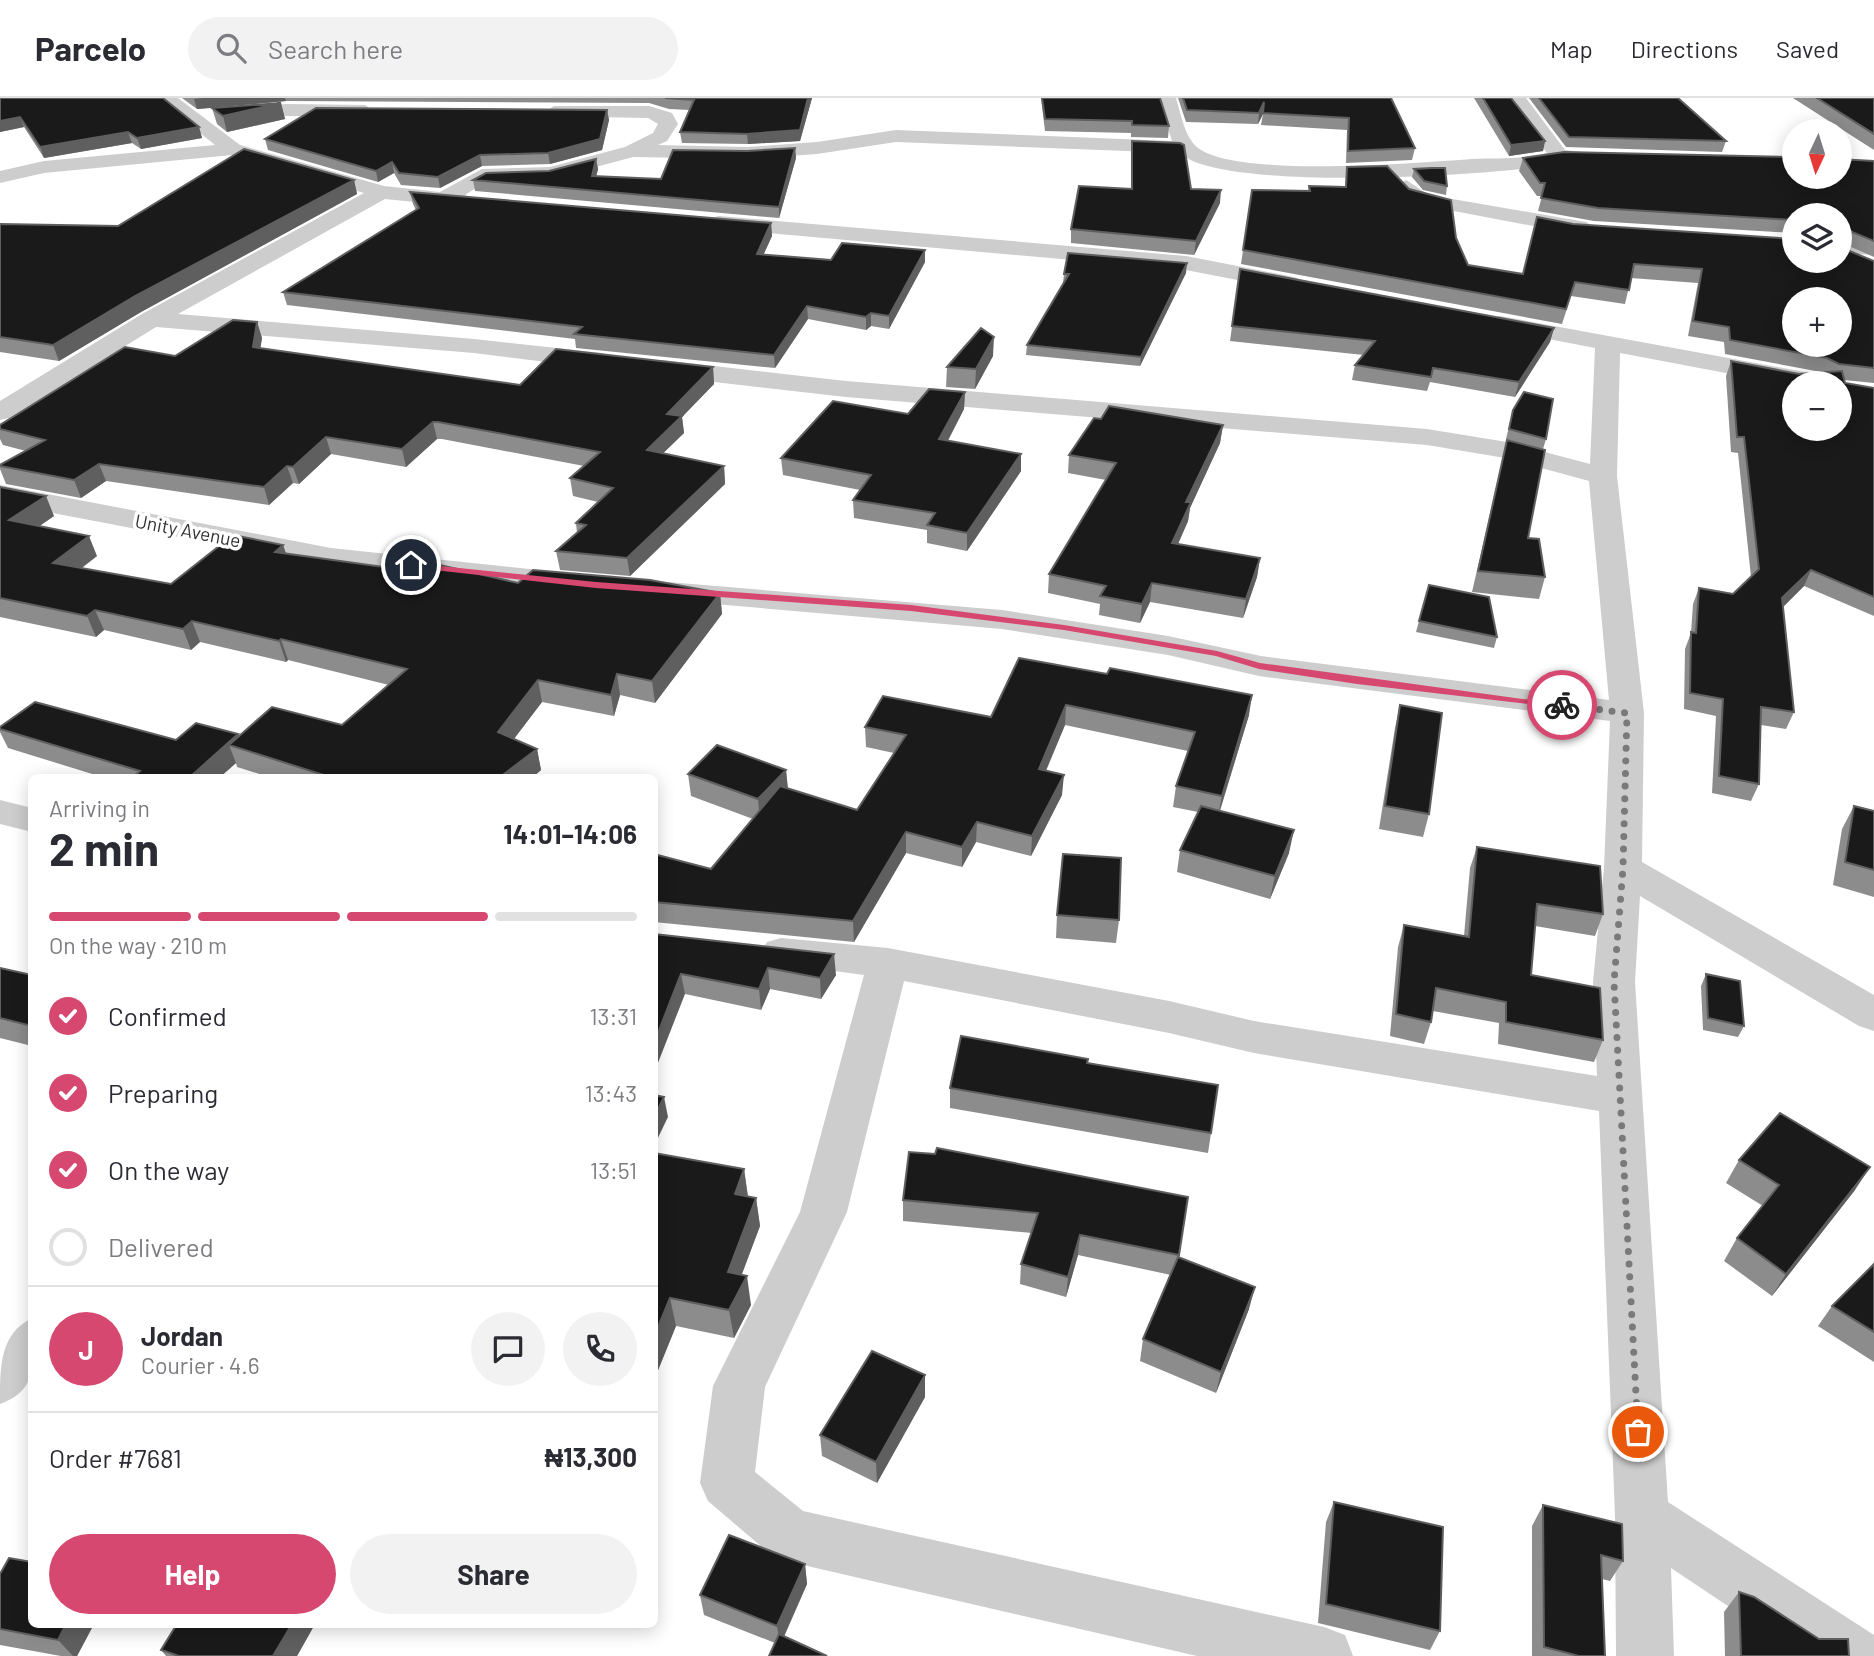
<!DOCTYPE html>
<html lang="en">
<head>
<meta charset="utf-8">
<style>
	:root { --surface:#fff; --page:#f2f2f3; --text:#2b2b33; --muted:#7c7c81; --line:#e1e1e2; --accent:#d6486f }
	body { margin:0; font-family:Barlow,sans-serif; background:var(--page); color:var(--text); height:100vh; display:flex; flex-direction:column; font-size:26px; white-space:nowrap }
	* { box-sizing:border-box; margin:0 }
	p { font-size:23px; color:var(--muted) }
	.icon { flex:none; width:38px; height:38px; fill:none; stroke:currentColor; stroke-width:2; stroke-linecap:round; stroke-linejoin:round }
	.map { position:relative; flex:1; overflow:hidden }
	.side { position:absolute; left:28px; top:676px; width:630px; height:854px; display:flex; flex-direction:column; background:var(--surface); border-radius:10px; box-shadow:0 4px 18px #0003 }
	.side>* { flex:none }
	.needle { width:46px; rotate:184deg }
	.buttons { position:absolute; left:1782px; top:21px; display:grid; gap:14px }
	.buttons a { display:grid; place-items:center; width:70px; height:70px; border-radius:50%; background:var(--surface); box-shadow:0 4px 18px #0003; font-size:35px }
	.pin { position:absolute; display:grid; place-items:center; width:60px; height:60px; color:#fff; margin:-30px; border:4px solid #fff; border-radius:50%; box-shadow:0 2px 7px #0007 }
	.courier { position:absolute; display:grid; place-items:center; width:70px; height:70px; margin:-35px; border:5px solid #d6486f; border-radius:50%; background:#fff; color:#222; box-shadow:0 2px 9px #0007 }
	.overview em { font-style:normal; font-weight:700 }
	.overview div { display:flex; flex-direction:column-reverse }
	.overview { display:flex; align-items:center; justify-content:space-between; height:119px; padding:0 21px }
	h1 { font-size:46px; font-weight:700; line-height:52px }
	.bar { display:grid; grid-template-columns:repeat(4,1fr); gap:10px 7px; align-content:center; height:84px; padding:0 21px }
	.bar i { height:9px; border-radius:5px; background:var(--line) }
	.bar .selected { background:var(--accent) }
	.bar p { grid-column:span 4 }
	.line { display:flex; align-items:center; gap:18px; padding:0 21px; border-top:2px solid var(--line) }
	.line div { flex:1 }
	.round { display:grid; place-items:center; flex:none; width:74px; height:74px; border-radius:37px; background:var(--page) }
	ol { padding:0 21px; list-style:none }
	li { display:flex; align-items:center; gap:21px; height:77px }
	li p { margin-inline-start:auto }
	li .icon { padding:7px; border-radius:50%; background:var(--accent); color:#fff; stroke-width:4 }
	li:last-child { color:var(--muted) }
	li i { width:38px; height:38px; border:4px solid var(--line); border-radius:50% }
	.cta { display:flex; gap:14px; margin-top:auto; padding:14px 21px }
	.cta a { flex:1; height:80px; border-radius:42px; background:var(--accent); color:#fff; font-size:28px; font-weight:700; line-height:80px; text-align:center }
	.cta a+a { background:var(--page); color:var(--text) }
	header { display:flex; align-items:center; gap:42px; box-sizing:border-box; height:98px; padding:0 35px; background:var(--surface); border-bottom:2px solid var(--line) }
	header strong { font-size:33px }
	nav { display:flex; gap:38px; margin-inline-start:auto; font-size:24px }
	.search { width:490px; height:63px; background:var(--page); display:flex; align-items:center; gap:18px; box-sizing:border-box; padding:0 24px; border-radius:38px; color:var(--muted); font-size:26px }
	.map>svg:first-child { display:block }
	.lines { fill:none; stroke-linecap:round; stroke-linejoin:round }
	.minor { fill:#cdcdcd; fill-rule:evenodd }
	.wall { fill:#8c8c8c }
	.shaded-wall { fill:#5f5f5f }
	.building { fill:#1a1a1a; stroke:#5f5f5f; stroke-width:2; fill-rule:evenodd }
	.route { fill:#d6486f }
	.done { stroke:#7a7a7a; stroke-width:7; stroke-dasharray:0 12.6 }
	.labels { text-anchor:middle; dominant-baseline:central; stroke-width:7; stroke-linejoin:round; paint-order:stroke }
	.street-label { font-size:19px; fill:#333; stroke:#fff }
</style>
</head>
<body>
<header>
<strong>Parcelo</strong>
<div class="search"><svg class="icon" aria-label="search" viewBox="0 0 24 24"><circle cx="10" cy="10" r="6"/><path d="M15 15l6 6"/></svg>Search here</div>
<nav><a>Map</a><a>Directions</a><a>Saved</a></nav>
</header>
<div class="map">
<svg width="1874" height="1558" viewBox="0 0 1874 1558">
	<rect width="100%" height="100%" fill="#fff"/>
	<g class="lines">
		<path class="minor" d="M157 0H178L240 47 384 88 440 94 482 71 550 69 625 49 653 35 658 26 648 20 547 18 545 14 554 8H649L672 15 678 26 667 43 658 47 748 49 817 44 896 32 1172 43 1158 0H1176C1181 16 1185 43 1201 52 1245 79 1416 65 1472 61 1496 60 1524 62 1547 55L1515 10 1504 0H1526L1565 52 1582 54 1585 58 1582 62C1521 77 1221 96 1180 55L896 44 817 56 748 61 633 59 551 81 487 83 465 97 475 103 464 109 385 101 178 216 474 241 602 255 611 258 615 263 611 268 602 271 474 255 156 229 9 320 0 322V303L142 216 364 95 232 57 44 75 0 85V73L44 63 215 47Z
			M286 6 365 7 374 13 365 19 286 18 232 23 222 17 232 11Z
			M1406 82 1429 97 1586 124 1597 131 1586 138 1417 106 1407 102 1396 88Z
			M719 118 1186 158 1289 178 1297 180 1301 185 1297 190 1289 192 1186 172 711 130 708 125 711 120Z
			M1839 141 1874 143V157L1839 155Z
			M1500 218 1821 277 1830 280 1834 285 1794 288 1620 255 1617 378 1644 615 1642 764 1874 897V933L1859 928 1640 798 1635 884 1668 1404 1874 1537V1558H1803L1671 1470 1674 1558H1616L1615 1418 1599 1013 1254 955 1169 935 904 883 847 1114 765 1289 755 1374 803 1413 1324 1529 1345 1537 1353 1558H1197L790 1464 770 1456 708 1403 700 1385 713 1288 800 1114 864 877 767 864 761 854 767 844 781 840 888 850 1169 903 1254 923 1597 978 1593 884 1604 770 1610 623 1259 578 1168 557 1002 531 668 502 657 500 652 493 657 486 668 484 1002 512 1168 538 1261 558 1609 602 1589 383 1505 360 1427 347 846 299 662 278 653 275 649 270 653 265 662 262 846 283 1427 331 1507 344 1590 366 1595 250 1491 230 1488 225 1491 220Z
			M0 387 331 450 577 476 588 478 592 485 588 492 577 494 331 468 0 405Z
			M0 702 32 710V734L0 726Z
			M32 1220C32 1258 43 1290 0 1306 0 1267 0 1236 32 1220Z"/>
	</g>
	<path class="wall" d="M0 0 199 29 202 40 141 51 132 45 44 60 24 29 0 34Z
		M182 0H812L800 43 748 46 682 45 680 34 690 12 669 11 649 5 286 3 220 9 281 5 285 21 227 34 217 26 212 10 197 11Z
		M1041 0H1160L1169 28 1168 40 1131 39V35L1045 33Z
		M1178 0H1391L1415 50 1412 62 1346 65 1347 32 1261 27 1263 16 1258 26 1186 24Z
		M1474 0H1511L1545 43 1543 53 1509 58Z
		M1529 0H1678L1726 43 1722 54 1566 49Z
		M1793 0H1874V52Z
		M607 12 609 22 602 52 550 66 482 68 440 90 401 87 394 75 378 84 268 52 265 41Z
		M1132 43 1191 91 1220 105 1194 157 1071 145V131L1131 91Z
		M795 50 796 60 779 120 475 93 473 82 549 73 596 61 598 71 596 78 661 81 747 53Z
		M1523 60 1874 63V159L1842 145V150L1874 163V285L1844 282 1845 285 1874 290V518L1804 488 1783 509 1794 614 1786 631 1761 627 1759 686 1751 703 1712 695 1716 618 1684 611 1685 551 1691 535 1693 506 1699 490 1733 496 1751 479 1738 355 1731 354 1726 278 1731 263 1799 276 1821 274 1725 256 1724 244 1688 238 1698 185 1631 180 1625 206 1571 198 1562 226 1241 166 1252 92 1308 93 1309 88 1345 89 1347 69 1409 91 1456 140 1468 167 1523 176 1573 126 1839 163 1794 117V135L1594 123 1538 113 1542 98H1537L1519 73Z
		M1414 71 1447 88 1446 97 1423 92 1412 79Z
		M354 82 357 96 141 214 59 263 0 254V126L118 128Z
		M410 94 771 125 772 138 763 157 831 162 925 152V164L889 231 871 228 866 232 808 221 775 270 576 250 575 241 287 207 283 194 416 112 413 106Z
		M1240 171 1554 230 1550 244 1515 299 1430 284 1427 293 1352 282 1355 267 1364 257 1230 243Z
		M1186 175 1140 268 1026 257 1027 247 1063 185 1064 176Z
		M257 224 262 240 260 250 520 287 713 269 714 286 682 319 684 335 663 355 724 368 725 386 630 478 560 472 556 453 577 435 576 425 598 404 573 398 570 380 584 368 442 341H437L406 369 331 356 299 386 293 385 269 407 106 383 81 400 6 386 0 371V367L26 353 3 347 0 341V327L175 258Z
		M993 258 975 291 946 289 947 269Z
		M965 294 964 311 948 343 1021 356V373L967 453 927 445V432L854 420 853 402 860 392 783 377 781 360 908 316Z
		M1513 312 1546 341 1543 351 1506 341Z
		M1101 321 1223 327 1220 345 1190 410 1188 423 1178 446 1260 460 1257 479 1243 520 1150 504 1140 525 1099 517 1100 506 1048 495 1049 476 1106 382 1068 375 1069 357Z
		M1507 342 1528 440 1545 479 1539 501 1472 494Z
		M0 389 54 418 39 428 97 458 82 470 171 486 283 447 286 456 427 475 518 485 720 495 722 516 655 605 620 597 614 618 542 604 514 641 537 651 541 672 533 679H269L237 669 236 665 220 679H102L8 650 0 634V629L176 642 239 638 342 627 389 587 288 562 286 564 200 544 191 552 104 532 96 539 0 519Z
		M1419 523 1497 539 1494 550 1416 534Z
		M1019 560 1249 617 1220 713 1289 755 1270 801 1177 774 1180 752 1198 714 1173 709 1176 688 1188 653 1065 627 1046 673 1062 697 1031 758 976 744 962 769 906 755 854 844 654 824V756L711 771 753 721 691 698 688 676 786 672 788 690 857 712 894 655 866 649 865 629 991 619Z
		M1400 607 1429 716 1423 739 1379 731 1395 630Z
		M1854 708 1874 713V799L1833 787 1842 731Z
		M1477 749 1603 816 1595 838 1535 828 1531 877 1603 942 1594 964 1498 946 1499 925 1433 913 1431 924 1424 946 1390 938 1398 849 1404 827 1464 838 1470 770Z
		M1057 817 1119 822 1116 845 1056 840Z
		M654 836 836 877 821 901 770 891 761 912 685 896Z
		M0 870 32 877V948L0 940Z
		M1706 876 1744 928 1738 939 1703 932 1701 888Z
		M1088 965 1211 1035 1208 1055 950 1010V990Z
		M654 1055 744 1071 748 1098 756 1100 760 1128 741 1177 751 1207 734 1240 676 1228 654 1282Z
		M1739 1062 1855 1092 1772 1198 1724 1163 1737 1140 1763 1108 1726 1085Z
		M1188 1099 1178 1159 1249 1211 1216 1295 1140 1263 1143 1241 1171 1177 1078 1157 1066 1199 1020 1186 1021 1166 1032 1135 903 1123V1102Z
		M1874 1166V1264L1818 1228 1832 1208Z
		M925 1277V1299L877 1385 822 1358 820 1337Z
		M1334 1404 1440 1533 1430 1552 1318 1525 1326 1424Z
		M1543 1407 1623 1463 1610 1483 1602 1481 1605 1558H1532V1428Z
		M805 1466 807 1486 784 1539 775 1545 704 1517 700 1497Z
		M0 1476 94 1526 77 1558H61L0 1547Z
		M1739 1494 1819 1541 1849 1558H1725L1724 1514Z
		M177 1526H315L297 1558H166L161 1552Z"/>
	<path class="shaded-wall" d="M203 0H285L286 3 197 11 194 1Z
		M808 0H812L800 43 748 46 747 36Z
		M1264 4 1263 16 1258 26 1259 15Z
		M281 5 285 21 227 34 223 18Z
		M607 12 609 22 602 52 550 66 548 55Z
		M20 19 24 29 0 34V23Z
		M199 29 202 40 141 51 137 40Z
		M128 34 132 45 44 60 40 49Z
		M1545 43 1543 53 1509 58 1511 47Z
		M795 50 796 60 779 120V109Z
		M480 57 482 68 440 90 438 79Z
		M596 61 598 71 594 88 592 78Z
		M392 64 394 75 378 84 376 73Z
		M354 82 357 96 141 214 59 263 53 247 135 198Z
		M1221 92 1220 105 1194 157 1196 143Z
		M771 125 772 138 758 169 757 156Z
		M925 152V164L889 231V218Z
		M1187 165 1186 175 1140 268 1141 259Z
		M807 208 808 221 775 270 774 257Z
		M871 215V228L866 232V219Z
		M257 224 262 240 258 266 253 249Z
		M1554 230 1550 244 1515 299 1519 284Z
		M994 239 993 258 975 291 976 271Z
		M713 269 714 286 682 319 684 335 649 369 647 352 667 316Z
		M965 294 964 311 939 359V341Z
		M433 324 437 341 406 369 402 351Z
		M1223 327 1220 345 1190 410 1188 423 1170 464 1172 445 1186 404Z
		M326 339 331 356 299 386 293 369Z
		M1021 356V373L967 453V435Z
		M99 366 106 383 81 400 74 382Z
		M287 368 293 385 269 407 264 389Z
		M724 368 725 386 630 478 627 460Z
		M46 398 54 418 18 443 9 422Z
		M89 438 97 458 61 485 53 465Z
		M283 447 290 467 275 454Z
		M1260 460 1257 479 1243 520 1246 501Z
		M1811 472 1804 488 1776 516 1782 500Z
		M1152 485 1150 504 1140 525 1142 506Z
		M720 495 722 516 655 605 652 583Z
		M95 512 104 532 96 539 87 518Z
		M192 523 200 544 191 552 183 531Z
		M281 541 288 562 286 564 279 543Z
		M617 576 620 597 614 618 611 597Z
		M538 582 542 604 503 655 498 634Z
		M1252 597 1249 617 1218 718 1222 698Z
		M1066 607 1065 627 1038 691 1039 671Z
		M238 636 244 652 229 647 236 665 220 679H190Z
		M537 651 541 672 533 679H500Z
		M786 672 788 694 760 724 758 701Z
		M1064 677 1062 697 1031 758 1032 738Z
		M977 724 976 744 962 769V749Z
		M1294 732 1289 755 1270 801 1275 778Z
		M906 734V755L854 844 853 823Z
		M834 856 836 877 821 901 820 880Z
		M768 870 770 891 761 912 759 891Z
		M681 876 685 896 654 975V945Z
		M664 999 668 1019 654 1048V1019Z
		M1870 1069 1855 1092 1772 1198 1786 1176Z
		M744 1071 748 1100 735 1096Z
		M756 1100 760 1128 732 1203 728 1174Z
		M1080 1137 1078 1157 1066 1199 1068 1179Z
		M747 1178 751 1207 734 1240 729 1212Z
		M1255 1189 1249 1211 1216 1295 1221 1274Z
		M670 1200 676 1228 654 1282V1239Z
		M925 1277V1299L877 1385 876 1364Z
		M805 1466 807 1486 780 1547 777 1528Z
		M66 1526H94L77 1558H73L58 1542Z
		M292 1526H315L297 1558H273Z"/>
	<path class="building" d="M0 0H163L199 29 137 40 128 34 40 49 20 19 0 23Z
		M665 0H808L800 32 747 36 680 34 694 2Z
		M1042 0H1160L1169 28 1132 27V23L1045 21Z
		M1183 0H1391L1415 50 1348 53 1349 20 1263 15 1264 4 1259 15 1187 12Z
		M1483 0H1511L1545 43 1511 47Z
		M1539 0H1678L1726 43 1569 39Z
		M1817 0H1874V36Z
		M281 5 223 18 212 10Z
		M316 10 607 12 600 41 548 55 480 57 438 79 399 75 392 64 376 73 265 41Z
		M1132 43 1180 45 1184 47 1191 91 1221 92 1196 143 1071 131 1079 88 1132 91Z
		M795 50 779 109 473 82 486 75 549 73 596 61 592 78 661 81 673 52 747 53Z
		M244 51 354 82 135 198 53 247 0 239V126L118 128Z
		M1564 54 1794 59V79H1839V61L1874 63V143L1845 131 1842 133V150L1874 163V270L1839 266 1827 260 1730 242 1729 229 1693 223 1702 171 1634 166 1629 192 1575 184 1566 211 1243 152 1252 92 1310 93 1309 88 1346 89 1347 69 1387 68 1409 91 1451 102 1456 140 1468 167 1523 176 1537 119 1573 126 1794 141V163H1839V117H1794V122L1598 110 1541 100 1545 85H1540L1523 60ZM1794 201H1839V247H1794Z
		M1432 70H1445L1447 88 1424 83 1414 71Z
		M410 94 771 125 757 156 831 162 842 145 925 152 889 218 871 215 866 219 807 208 774 257 574 236 582 229 283 194 419 110Z
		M1068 155 1187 165 1141 259 1027 247 1069 176H1064Z
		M1240 171 1554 230 1519 284 1433 270 1431 279 1355 267 1375 243 1232 228Z
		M233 222 257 224 253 249 520 287 556 251 713 269 667 316 682 318 647 352 724 368 627 460 556 453 586 427 576 425 613 390 570 380 600 354 438 324H433L402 351 326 339 293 369 287 368 264 389 99 366 74 382 0 368V367L45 342 0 331V327L125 249 175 258Z
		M981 230 994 239 976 271 947 269Z
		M1731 263 1799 276 1842 273 1845 285 1874 290V499L1811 472 1782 500 1794 614 1761 609 1759 686 1719 678 1723 601 1690 595 1691 534 1696 535 1699 490 1733 496 1759 471 1744 339H1737ZM1794 285H1839V331H1794Z
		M929 291 965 294 939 341 1021 356 967 435 927 427 935 415 853 402 871 377 781 360 833 303 908 316Z
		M1524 294 1553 301 1546 341 1509 331 1513 312Z
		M1109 308 1223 327 1186 404H1191L1172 445 1260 460 1246 501 1152 485 1142 506 1100 498 1106 488 1049 476 1116 365 1069 357 1094 320 1101 321Z
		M1507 342 1545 352 1528 440 1539 441 1545 479 1478 473Z
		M0 389 46 398 9 422 89 438 53 465 171 486 233 437 283 447 275 454 427 475 436 466 518 485 533 472 650 482 720 495 652 583 617 576 611 597 538 582 498 634 537 651 500 679H330L229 647 272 609 342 627 407 571 281 541 279 543 192 523 183 531 95 512 87 518 0 500Z
		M1429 487 1489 499 1497 539 1419 523Z
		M1019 560 1107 576 1110 570 1252 597 1222 698 1176 688 1195 634 1066 607 1039 671 1064 677 1032 738 977 724 962 749 906 734 853 823 654 804V756L711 771 780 688 857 712 906 637 865 629 883 598 991 619Z
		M35 604 176 642 196 625 238 636 190 679H133L140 673 0 631V629Z
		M1400 607 1442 615 1429 716 1385 708Z
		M717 647 786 672 758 701 688 676Z
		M1201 708 1294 732 1275 778 1180 752Z
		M1854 708 1874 713V772L1845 764Z
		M1477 749 1600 768 1603 816 1537 806 1531 877 1600 890 1603 942 1506 924V904L1436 890 1431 924 1396 916 1404 827 1469 839Z
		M1063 756 1121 760 1119 822 1057 817Z
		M654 836 834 856 820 880 768 870 759 891 681 876 654 945Z
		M0 870 32 877V928L0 920Z
		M1706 876 1740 883 1744 928 1708 920Z
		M961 938 1088 961 1087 965 1218 987 1211 1035 950 990Z
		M654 997 664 999 654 1019Z
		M1780 1015 1870 1069 1786 1176 1737 1140 1779 1087 1739 1062Z
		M937 1050 1188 1099 1179 1157 1080 1137 1068 1179 1021 1166 1038 1115 903 1102 909 1054 935 1056Z
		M654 1055 744 1071 735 1096 756 1100 728 1174 747 1178 729 1212 670 1200 654 1239Z
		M1178 1159 1255 1189 1221 1274 1143 1241Z
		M1874 1166V1234L1832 1208Z
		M872 1253 925 1277 876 1364 820 1337Z
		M1334 1404 1443 1429 1440 1533 1326 1506Z
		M1543 1407 1622 1426 1623 1463 1601 1457 1605 1558H1579L1544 1549Z
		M729 1437 805 1466 777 1528 700 1497Z
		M9 1460 32 1464V1526H66L58 1542 0 1531V1476Z
		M1739 1494 1754 1499 1819 1541H1848L1849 1558H1741Z
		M177 1526H292L273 1558H179L161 1552Z
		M779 1536 827 1558H769Z"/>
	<path class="route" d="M411 465 596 484 911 507 1064 527 1217 553 1260 565 1567 607 1562 610 1357 586 1259 571 1216 558 1064 532 911 513 596 490 407 469Z"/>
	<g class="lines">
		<path class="done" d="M1562 607 1627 615 1623 770 1614 884 1638 1334"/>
	</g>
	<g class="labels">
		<g class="street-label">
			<text transform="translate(188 432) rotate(11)">Unity Avenue</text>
		</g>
	</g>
</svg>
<div class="buttons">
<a><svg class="needle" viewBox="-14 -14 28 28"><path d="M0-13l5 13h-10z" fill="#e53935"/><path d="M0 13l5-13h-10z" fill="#7c7c81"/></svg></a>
<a><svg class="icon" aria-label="layers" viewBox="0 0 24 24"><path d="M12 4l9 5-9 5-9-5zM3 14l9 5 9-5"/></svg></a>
<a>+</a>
<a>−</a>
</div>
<div class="pin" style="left:1638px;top:1334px;background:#ea580c"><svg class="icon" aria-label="bag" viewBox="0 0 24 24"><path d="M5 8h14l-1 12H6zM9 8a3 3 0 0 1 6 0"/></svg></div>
<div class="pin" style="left:411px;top:467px;background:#1f2937"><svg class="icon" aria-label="home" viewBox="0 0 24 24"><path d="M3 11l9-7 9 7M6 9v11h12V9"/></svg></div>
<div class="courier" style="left:1562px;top:607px"><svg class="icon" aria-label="bike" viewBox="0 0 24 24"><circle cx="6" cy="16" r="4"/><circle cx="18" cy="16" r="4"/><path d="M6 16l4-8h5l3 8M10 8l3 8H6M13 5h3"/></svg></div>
<section class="side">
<div class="overview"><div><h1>2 min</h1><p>Arriving in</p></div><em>14:01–14:06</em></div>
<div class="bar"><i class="selected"></i><i class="selected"></i><i class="selected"></i><i></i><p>On the way · 210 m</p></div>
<ol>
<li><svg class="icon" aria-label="check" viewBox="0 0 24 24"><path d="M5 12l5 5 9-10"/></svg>Confirmed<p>13:31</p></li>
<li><svg class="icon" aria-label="check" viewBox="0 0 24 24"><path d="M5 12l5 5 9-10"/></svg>Preparing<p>13:43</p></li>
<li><svg class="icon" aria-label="check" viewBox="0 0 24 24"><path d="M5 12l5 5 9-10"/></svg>On the way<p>13:51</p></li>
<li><i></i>Delivered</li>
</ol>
<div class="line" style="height:126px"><b class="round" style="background:var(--accent);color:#fff">J</b><div><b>Jordan</b><p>Courier · 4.6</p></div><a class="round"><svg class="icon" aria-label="chat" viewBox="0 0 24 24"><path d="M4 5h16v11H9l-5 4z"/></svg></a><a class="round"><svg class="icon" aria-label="phone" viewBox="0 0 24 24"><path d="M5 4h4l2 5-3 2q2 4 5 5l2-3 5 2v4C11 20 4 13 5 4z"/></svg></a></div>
<div class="line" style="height:91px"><div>Order #7681</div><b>₦13,300</b></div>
<div class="cta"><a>Help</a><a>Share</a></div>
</section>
</div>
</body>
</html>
